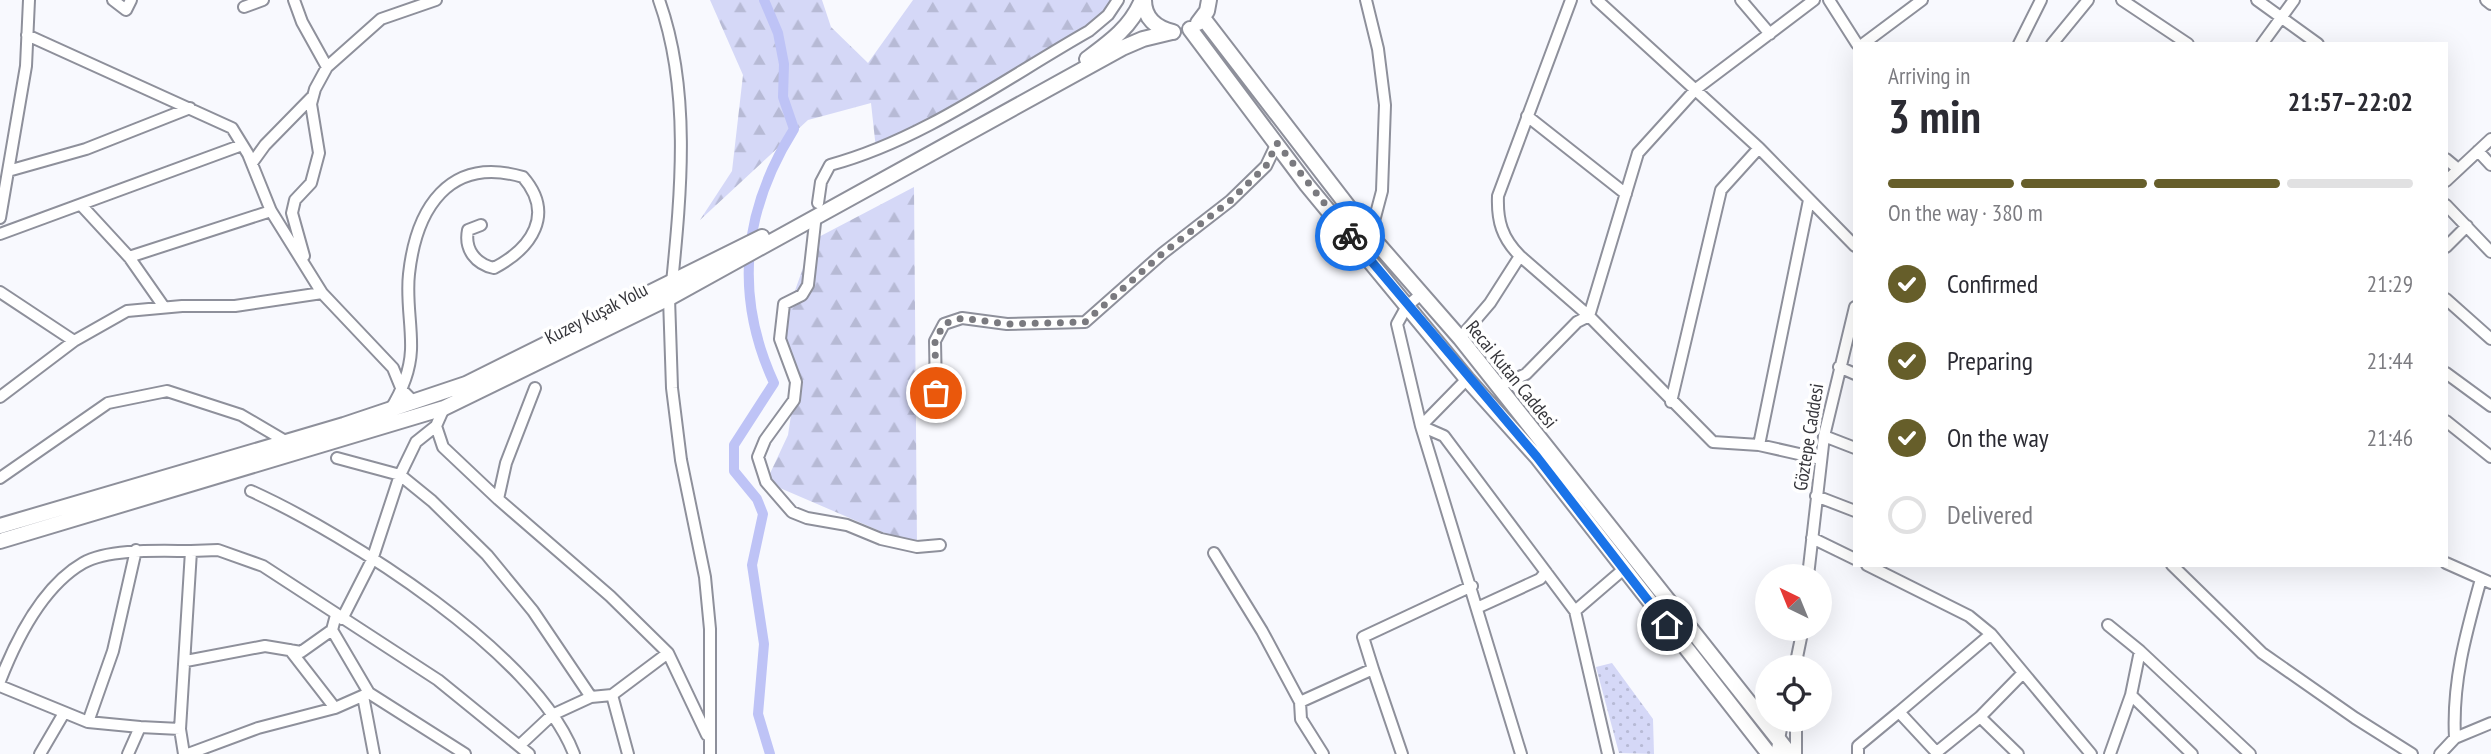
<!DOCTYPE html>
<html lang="en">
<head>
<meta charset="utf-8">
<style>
	:root { --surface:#fff; --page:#f7f7f7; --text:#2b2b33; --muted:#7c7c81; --line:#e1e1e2; --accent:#665e2a }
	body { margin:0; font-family:"PT Sans Narrow",sans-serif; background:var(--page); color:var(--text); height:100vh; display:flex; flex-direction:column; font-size:26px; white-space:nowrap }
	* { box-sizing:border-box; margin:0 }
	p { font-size:23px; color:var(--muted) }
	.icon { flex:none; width:38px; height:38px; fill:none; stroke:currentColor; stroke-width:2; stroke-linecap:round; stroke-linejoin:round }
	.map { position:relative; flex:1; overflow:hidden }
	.side { position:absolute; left:1853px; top:42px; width:595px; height:525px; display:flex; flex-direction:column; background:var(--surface); border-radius:0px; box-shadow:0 7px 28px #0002 }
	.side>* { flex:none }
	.needle { width:46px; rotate:317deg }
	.fabs { position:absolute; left:1755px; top:564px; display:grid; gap:14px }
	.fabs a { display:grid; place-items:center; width:77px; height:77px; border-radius:50%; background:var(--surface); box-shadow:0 7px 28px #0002; font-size:35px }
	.pin { position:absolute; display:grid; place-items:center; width:60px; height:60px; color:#fff; margin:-30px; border:4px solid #fff; border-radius:50%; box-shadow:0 2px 7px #0007 }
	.courier { position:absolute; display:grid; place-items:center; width:70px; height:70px; margin:-35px; border:5px solid #1a73e8; border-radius:50%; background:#fff; color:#222; box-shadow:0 2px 9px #0007 }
	.summary em { font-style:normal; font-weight:700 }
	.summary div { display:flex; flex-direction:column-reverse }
	.summary { display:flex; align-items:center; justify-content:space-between; height:119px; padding:0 35px }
	h1 { font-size:46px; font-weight:700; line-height:52px }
	.bar { display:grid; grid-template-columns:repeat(4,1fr); gap:10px 7px; align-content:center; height:84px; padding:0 35px }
	.bar i { height:9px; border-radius:5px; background:var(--line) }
	.bar .active { background:var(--accent) }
	.bar p { grid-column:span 4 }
	ol { padding:0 35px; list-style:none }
	li { display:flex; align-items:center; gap:21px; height:77px }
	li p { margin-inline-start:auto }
	li .icon { padding:7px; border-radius:50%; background:var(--accent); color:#fff; stroke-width:4 }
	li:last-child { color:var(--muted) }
	li i { width:38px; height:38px; border:4px solid var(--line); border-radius:50% }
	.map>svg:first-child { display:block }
	.grass { fill:url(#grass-dots) }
	.forest { fill:url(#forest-firs) }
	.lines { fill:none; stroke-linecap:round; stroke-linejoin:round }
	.canal { stroke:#bec3f6; stroke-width:10 }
	.minor-casing { stroke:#8e909b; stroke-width:14 }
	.major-casing { stroke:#8e909b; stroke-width:18 }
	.minor { stroke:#fff; stroke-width:10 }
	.major { stroke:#fff; stroke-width:14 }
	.done { stroke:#7a7a7f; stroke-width:7; stroke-dasharray:0 12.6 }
	.route { stroke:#1a73e8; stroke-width:9 }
	.labels { text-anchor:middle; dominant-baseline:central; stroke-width:7; stroke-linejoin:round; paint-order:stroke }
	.street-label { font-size:19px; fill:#36363b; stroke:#fff }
</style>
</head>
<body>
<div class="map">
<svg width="2491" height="754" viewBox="0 0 2491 754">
	<defs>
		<pattern id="grass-dots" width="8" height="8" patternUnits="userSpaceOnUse" patternTransform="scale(1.75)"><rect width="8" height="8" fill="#d5d8f7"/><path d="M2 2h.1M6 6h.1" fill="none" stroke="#b7bad5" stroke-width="1.8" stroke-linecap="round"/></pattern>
		<pattern id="forest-firs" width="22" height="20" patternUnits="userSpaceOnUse" patternTransform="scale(1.75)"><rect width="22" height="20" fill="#d5d8f7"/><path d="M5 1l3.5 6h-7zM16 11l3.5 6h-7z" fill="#b7bad5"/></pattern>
	</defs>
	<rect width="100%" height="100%" fill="#f8f9fe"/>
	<path class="grass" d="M1612 663 1653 719 1654 754 1619 753 1596 667Z"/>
	<path class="forest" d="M710 0H822L831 27 868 63 913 0H1114L1108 15 876 149 871 103 808 120 700 220 732 171 743 75Z
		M914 187 917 547 766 482 788 435 796 382 780 317 792 299 813 240Z"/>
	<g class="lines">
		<path class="canal" d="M764 0 778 33 784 64 783 97 794 129C743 210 733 294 774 383L734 445V471L757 499 763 514 752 565 764 644 758 714 770 754"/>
		<defs>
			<path id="minor" d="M113 0 126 10 131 0
				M294 0 302 22 327 67 315 89 311 104 319 153 311 183 295 200 292 213 304 256
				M659 0C691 89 681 192 672 283
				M1597 0 1759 148 1855 246
				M1741 0 1770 34
				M1814 0 1696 89 1638 153 1589 316 1713 442 1759 445 1821 459
				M1829 0 1857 44
				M2122 0 2188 44
				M2257 0 2318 44
				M2486 0 2491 4
				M244 7 263 0
				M27 35 232 128 248 154 271 211 322 293 393 368 402 390 414 402
				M1863 44 1922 0
				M2019 44 2041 0
				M2052 44 2088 0
				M2262 44 2294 0
				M327 67 381 19 436 0
				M1527 116 1626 194
				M2478 151 2491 165
				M2446 159 2458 169
				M252 163 265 145 313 96
				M8 171 86 149 190 108
				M2446 181 2491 139
				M818 203 821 182 830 165C923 140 1006 78 1089 31L1108 15 1118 0
				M2446 205 2491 252
				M82 206 129 257 164 307
				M0 218 26 66 29 0
				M815 223 808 285 802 295 784 304 780 339 796 382 794 400 765 440 758 457 766 482 792 512 807 518 847 525 881 539 917 547 940 545
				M0 234 242 145
				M2446 247 2467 226
				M1365 255 1382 191 1385 105 1378 49 1366 0
				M1520 256C1502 238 1497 221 1498 196L1571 0
				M129 257 271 211
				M0 292 74 341
				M1420 295 1407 306 1397 324 1421 426 1521 754
				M669 298 672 388 681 460 705 577 710 629V754
				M2446 299 2491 339
				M1460 338 1490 303 1520 256 1589 316 1577 322 1526 374 1497 387
				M1839 367 1855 374
				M2446 373 2491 406
				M1467 379 1421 426 1444 436 1575 611 1608 754
				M936 392 935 341 944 324 962 318 1007 324 1085 322 1163 253 1230 201 1266 166 1277 143
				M0 397 74 341 127 311 182 306H235L322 293
				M1671 402 1721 190 1759 148
				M444 408 436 426 443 447 498 499 610 596 668 653 707 735
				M390 410C402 391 410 372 411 350 412 325 406 300 409 274 416 210 448 155 523 177 555 214 532 248 494 268 476 264 464 250 468 230L481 225
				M2446 421 2491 457
				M1824 436 1855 448
				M1759 445 1809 200
				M337 458 400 475 432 501 487 555 533 611 591 697
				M0 478 108 403 167 391 241 415 287 442
				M251 491C348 535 535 653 574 754
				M1816 496 1855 511
				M498 499 506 463 535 388
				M1812 538 1855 559
				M1214 553 1262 631 1300 702 1301 719 1323 754
				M2446 563 2491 583
				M1867 565 1969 616 1991 634 2091 754
				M2172 565 2262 653 2355 718 2412 754
				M1808 576 1824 436 1855 307
				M1479 607 1540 579 1546 572
				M1575 611 1625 568
				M336 615 332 630 369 693 465 754
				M342 619 372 560 400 475 416 442 436 426
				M2108 625 2140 651
				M290 650 335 708 369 693
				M186 661 265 646 301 652 332 630
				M1795 667 1803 628
				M1373 669 1402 754
				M0 681C16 640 43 586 83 563 109 548 162 551 191 551
				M0 686 88 722 140 727
				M612 695 628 754
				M2131 695 2192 754
				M363 696 374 754
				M1300 702 1373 669 1363 637 1472 586
				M1899 712 1991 634
				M88 722 113 651 136 550
				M2455 738C2452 682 2466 633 2481 579
				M520 745 552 715 591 697 612 695 668 653
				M1937 752 1980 717
				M40 754 64 713
				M128 754 140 727 180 729
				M184 754 180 729 191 551 218 550 263 566 438 680 529 754
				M188 754 258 728 335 708
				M1776 754 1783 719
				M1796 754V719
				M1858 754V746L1899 712 1938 754
				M2018 754 1980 717 2023 673
				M2110 754 2131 695 2140 651 2250 754
				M2440 754 2455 738 2491 723"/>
			<path id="major" d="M1144 0C1144 18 1156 28 1173 32
				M1203 18 1370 235 1460 338 1790 754
				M1198 23 1207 11 1209 0
				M1190 29 1307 185 1467 379 1537 457 1769 754
				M1087 59C1110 42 1131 27 1142 0
				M0 526 344 425 466 384 762 237
				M0 541 444 408 669 298 1122 48 1143 39 1172 32"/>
		</defs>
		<use href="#minor" class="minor-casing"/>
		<use href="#major" class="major-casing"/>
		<use href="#minor" class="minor"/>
		<use href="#major" class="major"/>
	</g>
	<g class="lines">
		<path class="done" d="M936 393 935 341 944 324 962 318 1007 324 1085 322 1163 253 1230 201 1266 166 1277 143 1350 236"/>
		<path class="route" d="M1350 236 1537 457 1667 625"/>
	</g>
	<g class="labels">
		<g class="street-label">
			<text transform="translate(596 313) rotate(-27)">Kuzey Kuşak Yolu</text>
			<text transform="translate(1512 374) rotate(51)">Recai Kutan Caddesi</text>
			<text transform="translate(1808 437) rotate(-81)">Göztepe Caddesi</text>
		</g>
	</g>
</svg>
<div class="fabs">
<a><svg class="needle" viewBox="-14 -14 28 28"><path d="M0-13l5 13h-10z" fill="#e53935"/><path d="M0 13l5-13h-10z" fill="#7c7c81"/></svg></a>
<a><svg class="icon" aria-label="locate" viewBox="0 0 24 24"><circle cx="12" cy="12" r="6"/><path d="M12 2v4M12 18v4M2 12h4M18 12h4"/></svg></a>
</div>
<div class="pin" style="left:936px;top:393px;background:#ea580c"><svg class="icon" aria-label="bag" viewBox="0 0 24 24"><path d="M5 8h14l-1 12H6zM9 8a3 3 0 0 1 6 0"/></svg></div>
<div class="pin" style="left:1667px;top:625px;background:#1f2937"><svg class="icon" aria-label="home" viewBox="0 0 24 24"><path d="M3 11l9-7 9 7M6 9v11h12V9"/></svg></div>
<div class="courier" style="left:1350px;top:236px"><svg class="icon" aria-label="bike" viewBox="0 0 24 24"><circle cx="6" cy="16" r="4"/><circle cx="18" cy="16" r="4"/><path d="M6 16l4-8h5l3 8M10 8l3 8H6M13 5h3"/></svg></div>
<section class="side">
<div class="summary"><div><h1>3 min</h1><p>Arriving in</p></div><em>21:57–22:02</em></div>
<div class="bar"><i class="active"></i><i class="active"></i><i class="active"></i><i></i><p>On the way · 380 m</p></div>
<ol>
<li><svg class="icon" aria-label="check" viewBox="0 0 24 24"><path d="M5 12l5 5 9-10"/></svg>Confirmed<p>21:29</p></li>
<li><svg class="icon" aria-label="check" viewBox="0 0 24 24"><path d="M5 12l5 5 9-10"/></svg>Preparing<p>21:44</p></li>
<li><svg class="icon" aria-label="check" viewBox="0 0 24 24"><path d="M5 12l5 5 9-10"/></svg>On the way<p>21:46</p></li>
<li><i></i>Delivered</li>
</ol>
</section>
</div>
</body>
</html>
